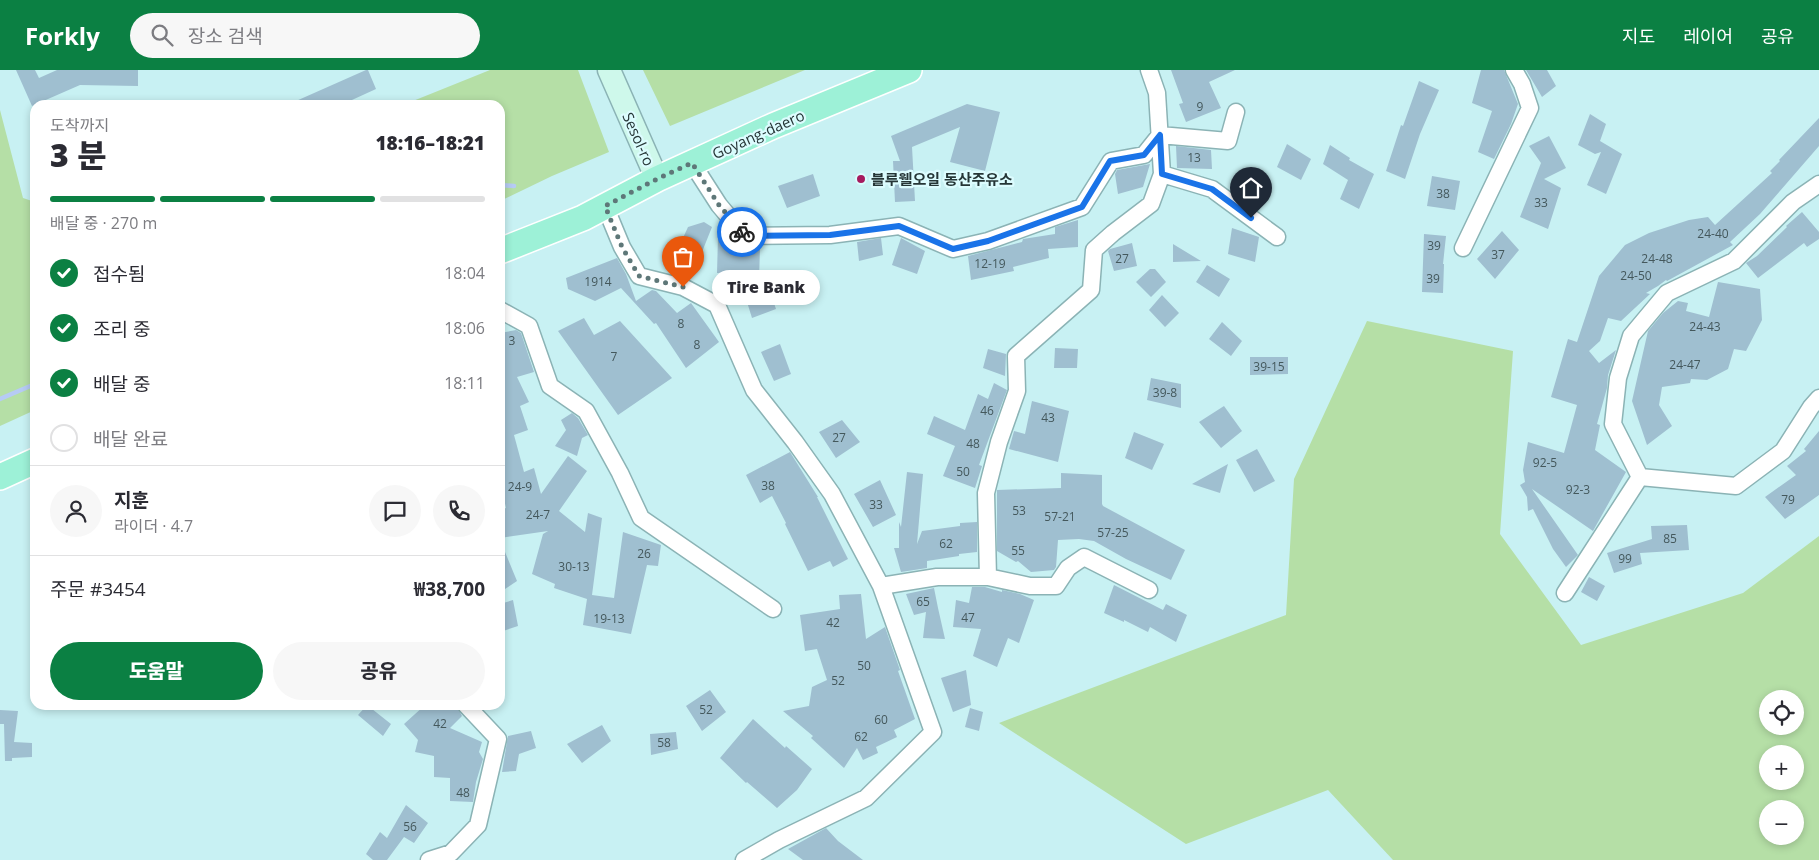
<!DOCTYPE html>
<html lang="ko">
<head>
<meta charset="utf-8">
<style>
	:root { --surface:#fff; --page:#f7f7f7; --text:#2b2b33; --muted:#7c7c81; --line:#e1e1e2; --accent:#0b8043 }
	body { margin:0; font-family:"Open Sans","Noto Sans KR",sans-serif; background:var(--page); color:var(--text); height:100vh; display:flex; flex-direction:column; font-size:19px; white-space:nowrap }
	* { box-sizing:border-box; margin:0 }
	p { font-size:16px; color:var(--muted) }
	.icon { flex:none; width:28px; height:28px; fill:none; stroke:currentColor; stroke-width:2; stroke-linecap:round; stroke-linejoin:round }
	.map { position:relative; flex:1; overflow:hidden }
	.panel { position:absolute; left:30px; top:30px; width:475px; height:610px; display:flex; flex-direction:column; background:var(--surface); border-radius:15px; box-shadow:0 2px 8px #0003 }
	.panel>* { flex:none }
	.buttons { position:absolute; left:1759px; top:620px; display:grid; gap:10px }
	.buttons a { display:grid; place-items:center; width:45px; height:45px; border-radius:50%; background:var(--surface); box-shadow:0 2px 8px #0003; font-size:25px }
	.pin { position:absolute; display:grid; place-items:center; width:42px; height:42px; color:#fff; margin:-51px -21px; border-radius:50% 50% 50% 0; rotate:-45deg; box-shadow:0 0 5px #0007 }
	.pin .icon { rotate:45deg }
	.courier { position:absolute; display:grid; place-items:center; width:50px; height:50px; margin:-25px; border:4px solid #1a73e8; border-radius:50%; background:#fff; color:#222; box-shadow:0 1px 6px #0007 }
	.bubble { position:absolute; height:35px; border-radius:18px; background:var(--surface); box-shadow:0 2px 8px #0003; font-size:16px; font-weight:800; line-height:35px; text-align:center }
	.overview em { font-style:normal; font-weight:800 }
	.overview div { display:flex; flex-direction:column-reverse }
	.overview { display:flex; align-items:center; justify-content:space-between; height:85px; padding:0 20px }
	h1 { font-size:32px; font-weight:800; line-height:38px }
	.bar { display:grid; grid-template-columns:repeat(4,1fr); gap:8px 5px; align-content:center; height:60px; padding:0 20px }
	.bar i { height:6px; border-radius:4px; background:var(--line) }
	.bar .active { background:var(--accent) }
	.bar p { grid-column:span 4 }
	.line { display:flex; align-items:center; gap:12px; padding:0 20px; border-top:1px solid var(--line) }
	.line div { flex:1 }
	.round { display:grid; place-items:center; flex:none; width:52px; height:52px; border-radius:26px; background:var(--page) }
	ol { padding:0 20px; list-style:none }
	li { display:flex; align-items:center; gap:15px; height:55px }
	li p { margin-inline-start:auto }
	li .icon { padding:5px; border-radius:50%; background:var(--accent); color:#fff; stroke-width:4 }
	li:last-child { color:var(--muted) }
	li i { width:28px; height:28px; border:2px solid var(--line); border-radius:50% }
	.cta { display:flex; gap:10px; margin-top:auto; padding:10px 20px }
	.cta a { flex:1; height:58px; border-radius:30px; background:var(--accent); color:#fff; font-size:20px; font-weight:800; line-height:58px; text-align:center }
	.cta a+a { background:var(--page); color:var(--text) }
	header { display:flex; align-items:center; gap:30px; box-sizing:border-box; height:70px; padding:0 25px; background:var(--accent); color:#fff }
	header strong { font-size:24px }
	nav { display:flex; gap:28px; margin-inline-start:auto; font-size:18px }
	.search { width:350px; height:45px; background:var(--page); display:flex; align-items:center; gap:12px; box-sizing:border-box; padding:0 18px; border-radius:28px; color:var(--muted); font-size:19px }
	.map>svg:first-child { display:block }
	.green { fill:#b5dfa6; fill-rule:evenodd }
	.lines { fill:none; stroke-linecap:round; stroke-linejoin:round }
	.stream { stroke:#b6cbf4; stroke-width:4.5 }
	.building { fill:#9fbfd0 }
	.street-casing { stroke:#8bb3b5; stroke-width:19 }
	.secondary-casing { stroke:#8bb3b5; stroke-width:25 }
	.primary-casing { stroke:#fff; stroke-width:28 }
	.street { stroke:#fff; stroke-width:16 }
	.secondary { stroke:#cef8eb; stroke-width:22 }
	.primary { stroke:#9df1d7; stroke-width:25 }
	.done { stroke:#5e7778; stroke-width:5; stroke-dasharray:0 9 }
	.route { stroke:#1a73e8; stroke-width:6 }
	.poi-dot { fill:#a61a5e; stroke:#dcfcfe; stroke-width:2 }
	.labels { text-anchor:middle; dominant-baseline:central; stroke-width:4.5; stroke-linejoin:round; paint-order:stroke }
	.number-label { font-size:12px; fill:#44585c }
	.street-label { font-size:15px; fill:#253536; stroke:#dcfcfe }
	.poi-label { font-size:15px; font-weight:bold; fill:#253536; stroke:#dcfcfe; text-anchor:start }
</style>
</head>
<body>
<header>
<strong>Forkly</strong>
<div class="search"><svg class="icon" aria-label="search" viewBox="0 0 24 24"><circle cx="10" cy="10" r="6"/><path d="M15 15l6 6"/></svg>장소 검색</div>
<nav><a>지도</a><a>레이어</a><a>공유</a></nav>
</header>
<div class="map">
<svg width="1819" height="790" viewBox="0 0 1819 790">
	<rect width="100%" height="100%" fill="#c8f1f3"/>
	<path class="green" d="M490 0H578L609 82 552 106 500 131V35H403Z
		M643 0H805L670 56Z
		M0 40 23 128 35 132V340L0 356Z
		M1367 251 1513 281 1500 464 1581 575 1743 523 1819 466V790H1393L1328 720 1186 774 999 653 1286 545 1294 409ZM1768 629H1795V656H1768ZM1768 684H1795V711H1768ZM1768 739H1795V766H1768Z"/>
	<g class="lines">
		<path class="stream" d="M500 115 514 116
			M0 329 35 314"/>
	</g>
	<path class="building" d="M16 0H35L39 8 57 0H138V16L80 15 32 36Z
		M366 0H368L376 19 341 35H287Z
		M1171 0H1235L1209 12 1221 38 1186 52 1179 34 1183 33Z
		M1481 0H1504L1518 34 1511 54 1494 89 1478 82 1492 41 1472 33Z
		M1526 0H1547L1556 16 1542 27Z
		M1419 11 1439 20 1420 64 1405 109 1386 101 1401 55 1403 56Z
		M967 34 1000 42 985 101 950 92 960 57 912 77 915 131 895 132 893 91H900L891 66Z
		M1590 44 1606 54 1600 71 1622 84 1606 124 1587 115 1601 82 1595 84 1578 75Z
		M1819 48V76L1760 144 1730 172 1733 175 1667 211 1666 210 1658 216 1646 223 1650 224 1621 251 1608 248 1600 271 1589 281 1599 293 1616 280 1608 305 1607 318 1597 354 1600 355 1595 380 1626 402 1593 461 1532 419 1578 485 1566 497 1553 479 1533 439 1528 441 1527 427 1520 415 1525 412 1523 400 1528 372 1564 383 1577 335 1551 327 1568 269 1577 272 1599 206 1625 175 1649 163 1689 150 1708 147 1715 155 1772 103 1770 101 1780 91 1779 90Z
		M1549 66 1566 98 1544 109 1561 118 1548 159 1520 147 1541 93 1529 76Z
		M1287 74 1311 89 1301 110 1277 97Z
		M1330 75 1350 88 1349 90 1374 104 1359 139 1340 129 1348 110 1323 94Z
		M1176 76 1211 80 1212 99 1177 98Z
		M1150 94 1143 117 1118 124 1115 104 1117 100Z
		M813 104 820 126 787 138 778 116Z
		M1432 106 1460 111 1455 140 1427 136Z
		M1802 142 1819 162V169L1807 177 1804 173 1758 208 1746 193 1757 186 1787 157 1786 156Z
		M1078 150V177L1048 179 1049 188 1013 197 1014 201 971 210 968 186 1022 172 1023 169 1055 164V157Z
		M704 152 712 157 698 192 677 181 688 157Z
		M1232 158 1259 167 1255 192 1228 184Z
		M1502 161 1519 180 1495 209 1477 189Z
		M1424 164 1446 166 1443 194H1444L1443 223 1422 222Z
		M718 167 735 170 738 176 760 177 759 211 766 209 776 239 752 248 738 203H717Z
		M881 168 883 185 859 191 857 172Z
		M901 168 925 181 917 204 892 195Z
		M1132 173 1137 196 1114 201 1108 181 1110 179Z
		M1173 174 1201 191 1173 192Z
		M617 188 626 204 636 231 652 220 656 221 677 243 691 233 719 272 686 298 656 253 654 254 621 218 595 231 568 219 566 208Z
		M1207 195 1230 209 1219 227 1196 212Z
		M1150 199H1155L1166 212 1151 227 1136 212Z
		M1718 212 1760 219 1762 250 1746 281 1734 279 1728 299 1707 310 1691 309 1690 313 1662 317 1659 335 1672 356 1647 375 1632 331 1648 261 1663 243 1678 231 1688 233 1686 241 1709 247Z
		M1162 225 1179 243 1165 257 1149 240Z
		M584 248 594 265 620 251 672 308 618 345 558 261Z
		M1222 252 1242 271 1231 286 1209 269Z
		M516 260 521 263 534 302 517 307 529 332 520 336 528 360 514 365 524 402 534 398 541 424 568 386 587 401 559 441 585 462 588 443 602 448 592 525 614 528 623 462 661 475 658 496 647 495 631 564 583 555 587 529 554 518 555 514 532 504 543 464 548 461 500 468V440L506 438 500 412V263Z
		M780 274 791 304 774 311 761 282Z
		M1055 278 1078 279 1077 298H1054Z
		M988 279 1006 284 1005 306 983 298Z
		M1250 287H1288V304L1250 305Z
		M1151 308 1181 314V338L1147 330Z
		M994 313 1007 320 979 395 982 396 975 418 943 406 955 376 927 364 934 346 965 360 978 324 988 329Z
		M1032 331 1069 341 1058 392 1009 379 1014 361 1025 364Z
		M1224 336 1242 361 1221 378 1199 352Z
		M572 343 578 348 588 365 582 368 577 386 555 376 566 360 561 350Z
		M842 350 860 372 836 388 819 362Z
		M1819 361V425L1785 449 1765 427 1796 405 1787 396 1806 381 1804 379Z
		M1134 362 1164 374 1152 400 1125 388Z
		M1257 379 1275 411 1254 422 1236 390Z
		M790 382 818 427H817L848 489 833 497 830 491 808 501 785 454 786 453 772 426 760 433 746 405Z
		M1228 394 1220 423 1192 414Z
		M907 402 923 404 917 474 922 461 960 456V453L977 452V482L959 484V486L927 491V498L901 502 894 478H899V452L901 457Z
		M1061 403 1102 405V434L1103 436 1185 480 1171 510 1126 489 1094 471 1079 469 1058 470 1056 497 1054 500 1031 502 1018 491 1016 492 997 481V420L1061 418Z
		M880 410 896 445 873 457 854 424Z
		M1687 455 1689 480 1640 483 1642 494 1614 503 1607 483 1652 469 1651 456Z
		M500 470 517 511 505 519 500 506Z
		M1589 507 1605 516 1597 531 1581 522Z
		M1114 515 1163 540 1166 534 1187 545 1176 572 1150 557 1148 562 1124 550V552L1104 543Z
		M972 517H985L1002 522V520L1020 524 1034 530 1019 573 1008 568 997 597 973 586 981 559 953 557 956 530 969 533Z
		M934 518 938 538 945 569 923 568 926 542 914 545 906 524Z
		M861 524 866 569 885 557 900 600 898 601 915 649 894 660 897 667 876 677 878 683 863 690 857 678 844 698 811 668 813 666 783 641 809 636 812 617 827 610 817 579 805 581 800 545 840 539 839 525Z
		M513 530 518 556 500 562V534Z
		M966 600 971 635 953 642 941 608Z
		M710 620 726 642 702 661 686 636Z
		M367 635 391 654 383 666 358 645Z
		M425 635H456L462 646 450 658 482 672 479 682 483 689 476 712 473 732 450 731V708L434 707V686L415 682 418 670 404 654Z
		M970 638 983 642 979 661 965 657Z
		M0 640 18 641 14 672 32 673V687L12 688V691H5L4 654H0Z
		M753 649 785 678 786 676 812 699 797 720 777 738 747 712 746 713 720 688Z
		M602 655 611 671 582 693 567 674Z
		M531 661 536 678 519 684 516 701 502 702 508 666Z
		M676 662 678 679 651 685 650 664Z
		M406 735 428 753 414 773 404 767 387 790H373L366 784 380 762 387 768Z
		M826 758 838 771 863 790H803L788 779Z"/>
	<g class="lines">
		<defs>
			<path id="street" d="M692 93 719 135 745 166 830 165 899 156 953 179 988 171 1082 137 1111 91 1144 85 1160 65 1228 71 1236 42
				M1162 104 1212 119 1277 167
				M1819 114 1793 132 1734 191 1667 223 1631 266 1618 308 1613 354 1640 407 1736 416 1783 381 1811 337 1819 328
				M605 136 622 177 639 206 683 217 717 235 754 320 795 372 832 424 881 516 933 662 866 728 779 770 744 790
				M1463 178 1530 38 1522 14 1514 0
				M500 240 529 256 550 316 586 341 620 403 641 448 773 539
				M988 507 1030 516H1056L1068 498 1084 487 1149 520
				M881 516 937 507H988L986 423 999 372 1017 321 1016 286 1091 220 1094 180 1113 163 1151 134 1162 104 1157 23 1149 0
				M1565 523 1640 407
				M429 790 451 783 478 755 498 669 466 635"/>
			<path id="secondary" d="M609 0 657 109"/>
			<path id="primary" d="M500 181 583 148 657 109 773 56 909 0
				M0 407 35 391"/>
		</defs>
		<use href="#street" class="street-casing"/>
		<use href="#secondary" class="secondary-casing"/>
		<use href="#primary" class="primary-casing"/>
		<use href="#street" class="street"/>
		<use href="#secondary" class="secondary"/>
		<use href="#primary" class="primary"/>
	</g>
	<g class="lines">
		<path class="done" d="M683 217 639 206 622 177 605 136 657 109 692 93 719 135 742 162"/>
		<path class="route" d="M742 162 745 166 830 165 899 156 953 179 988 171 1082 137 1110 91 1144 85 1160 65 1162 104 1212 119 1251 148"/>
	</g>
	<circle class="poi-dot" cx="861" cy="109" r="5"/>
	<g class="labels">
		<g class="number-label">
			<text x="1200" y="36">9</text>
			<text x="1194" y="87">13</text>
			<text x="1443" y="123">38</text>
			<text x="1541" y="132">33</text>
			<text x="1713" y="163">24-40</text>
			<text x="1434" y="175">39</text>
			<text x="1498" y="184">37</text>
			<text x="1122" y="188">27</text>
			<text x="1657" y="188">24-48</text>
			<text x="990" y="193">12-19</text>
			<text x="1636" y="205">24-50</text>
			<text x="1433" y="208">39</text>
			<text x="598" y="211">1914</text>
			<text x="681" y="253">8</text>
			<text x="1705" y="256">24-43</text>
			<text x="512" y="270">3</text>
			<text x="697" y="274">8</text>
			<text x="614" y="286">7</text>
			<text x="1685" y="294">24-47</text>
			<text x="1269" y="296">39-15</text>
			<text x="1165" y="322">39-8</text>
			<text x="987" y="340">46</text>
			<text x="1048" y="347">43</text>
			<text x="839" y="367">27</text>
			<text x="973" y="373">48</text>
			<text x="1545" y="392">92-5</text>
			<text x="963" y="401">50</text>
			<text x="768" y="415">38</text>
			<text x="520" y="416">24-9</text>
			<text x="1578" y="419">92-3</text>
			<text x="1788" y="429">79</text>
			<text x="876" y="434">33</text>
			<text x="1019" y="440">53</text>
			<text x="538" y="444">24-7</text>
			<text x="1060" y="446">57-21</text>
			<text x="1113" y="462">57-25</text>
			<text x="1670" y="468">85</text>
			<text x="946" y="473">62</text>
			<text x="1018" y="480">55</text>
			<text x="644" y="483">26</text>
			<text x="1625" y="488">99</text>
			<text x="574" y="496">30-13</text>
			<text x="923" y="531">65</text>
			<text x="968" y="547">47</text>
			<text x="609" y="548">19-13</text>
			<text x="833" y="552">42</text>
			<text x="864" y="595">50</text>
			<text x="838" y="610">52</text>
			<text x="706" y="639">52</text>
			<text x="881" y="649">60</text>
			<text x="440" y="653">42</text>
			<text x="861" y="666">62</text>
			<text x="664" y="672">58</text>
			<text x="463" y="722">48</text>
			<text x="410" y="756">56</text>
		</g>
		<g class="street-label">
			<text transform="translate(758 64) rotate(-24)">Goyang-daero</text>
			<text transform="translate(639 69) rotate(66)">Sesol-ro</text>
		</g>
		<g class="poi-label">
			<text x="871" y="109">블루웰오일 동산주유소</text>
		</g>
	</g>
</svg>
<div class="buttons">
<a><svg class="icon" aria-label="locate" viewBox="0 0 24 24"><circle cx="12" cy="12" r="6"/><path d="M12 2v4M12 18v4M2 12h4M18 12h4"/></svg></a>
<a>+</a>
<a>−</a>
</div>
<div class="pin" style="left:683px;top:217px;background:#ea580c"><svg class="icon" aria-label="bag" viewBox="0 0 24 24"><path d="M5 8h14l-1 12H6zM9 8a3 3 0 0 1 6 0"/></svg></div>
<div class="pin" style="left:1251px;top:148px;background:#1f2937"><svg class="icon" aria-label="home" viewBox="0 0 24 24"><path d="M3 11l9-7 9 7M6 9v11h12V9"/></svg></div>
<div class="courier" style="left:742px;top:162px"><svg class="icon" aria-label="bike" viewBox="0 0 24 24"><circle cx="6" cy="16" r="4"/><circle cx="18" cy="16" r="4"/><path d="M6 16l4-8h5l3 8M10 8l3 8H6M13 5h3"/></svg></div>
<div class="bubble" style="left:712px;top:200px;width:108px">Tire Bank</div>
<section class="panel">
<div class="overview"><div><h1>3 분</h1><p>도착까지</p></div><em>18:16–18:21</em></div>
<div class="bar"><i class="active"></i><i class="active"></i><i class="active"></i><i></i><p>배달 중 · 270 m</p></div>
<ol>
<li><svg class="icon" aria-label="check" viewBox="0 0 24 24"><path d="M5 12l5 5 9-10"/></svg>접수됨<p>18:04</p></li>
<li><svg class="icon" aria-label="check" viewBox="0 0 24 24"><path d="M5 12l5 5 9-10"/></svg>조리 중<p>18:06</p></li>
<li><svg class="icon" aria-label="check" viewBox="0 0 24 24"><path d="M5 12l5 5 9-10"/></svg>배달 중<p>18:11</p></li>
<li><i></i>배달 완료</li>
</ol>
<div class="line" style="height:90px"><a class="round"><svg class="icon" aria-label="person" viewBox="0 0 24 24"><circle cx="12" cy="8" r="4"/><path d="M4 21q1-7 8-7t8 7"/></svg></a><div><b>지훈</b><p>라이더 · 4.7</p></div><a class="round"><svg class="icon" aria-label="chat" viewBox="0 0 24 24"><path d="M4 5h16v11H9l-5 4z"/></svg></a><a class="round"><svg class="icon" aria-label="phone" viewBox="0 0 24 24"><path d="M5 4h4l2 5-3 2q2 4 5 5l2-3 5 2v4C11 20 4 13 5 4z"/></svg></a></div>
<div class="line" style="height:65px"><div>주문 #3454</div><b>₩38,700</b></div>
<div class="cta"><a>도움말</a><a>공유</a></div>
</section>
</div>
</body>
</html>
